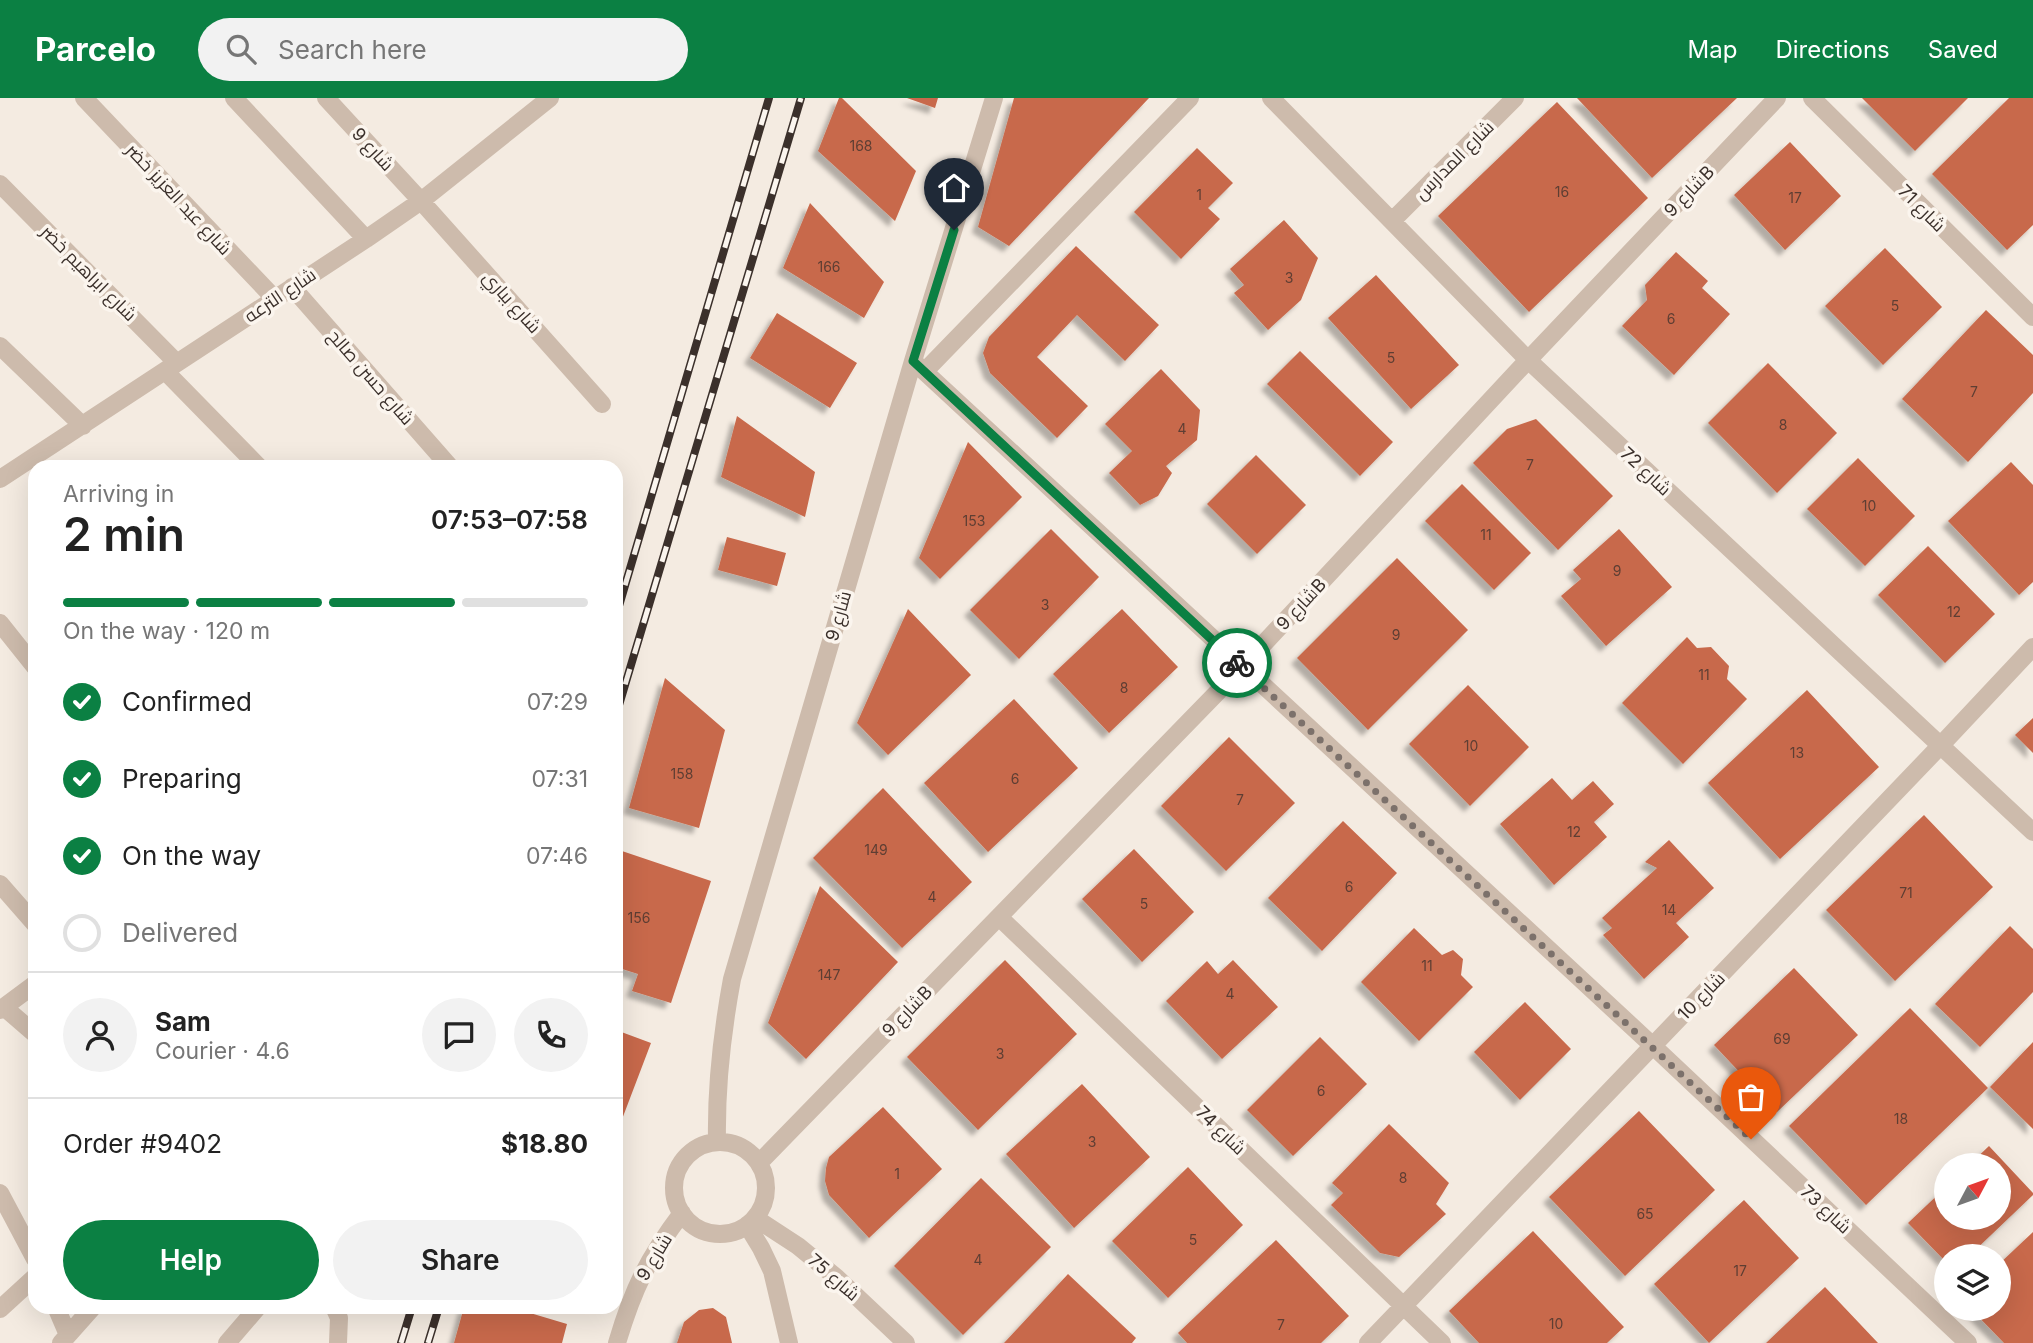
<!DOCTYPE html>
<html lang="en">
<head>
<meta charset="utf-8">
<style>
	:root { --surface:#fff; --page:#f2f2f2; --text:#222; --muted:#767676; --line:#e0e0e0; --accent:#0b8043 }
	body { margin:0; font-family:Inter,Cairo,sans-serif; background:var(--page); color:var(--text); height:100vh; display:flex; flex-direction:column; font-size:26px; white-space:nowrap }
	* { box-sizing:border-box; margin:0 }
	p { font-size:23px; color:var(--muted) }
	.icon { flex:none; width:38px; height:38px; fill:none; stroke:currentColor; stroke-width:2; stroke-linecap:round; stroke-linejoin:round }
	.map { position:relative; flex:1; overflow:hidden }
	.details { position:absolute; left:28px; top:362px; width:595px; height:854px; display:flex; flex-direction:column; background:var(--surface); border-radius:21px; box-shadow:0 7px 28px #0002 }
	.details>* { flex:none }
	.needle { width:46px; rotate:49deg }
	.controls { position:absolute; left:1934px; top:1055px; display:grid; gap:14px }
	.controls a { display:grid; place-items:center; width:77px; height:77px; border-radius:50%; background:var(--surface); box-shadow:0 7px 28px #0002; font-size:35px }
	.pin { position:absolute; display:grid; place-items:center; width:60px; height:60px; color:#fff; margin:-72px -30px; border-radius:50% 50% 50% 0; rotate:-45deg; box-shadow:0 0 7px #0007 }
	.pin .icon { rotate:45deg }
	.courier { position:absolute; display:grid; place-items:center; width:70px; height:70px; margin:-35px; border:5px solid #0b8043; border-radius:50%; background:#fff; color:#222; box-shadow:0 2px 9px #0007 }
	.head em { font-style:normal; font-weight:600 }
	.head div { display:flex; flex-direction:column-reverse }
	.head { display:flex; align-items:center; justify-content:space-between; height:119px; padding:0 35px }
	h1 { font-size:46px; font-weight:600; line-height:52px }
	.bar { display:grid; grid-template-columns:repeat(4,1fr); gap:10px 7px; align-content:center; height:84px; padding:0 35px }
	.bar i { height:9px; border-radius:5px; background:var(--line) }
	.bar .current { background:var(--accent) }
	.bar p { grid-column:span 4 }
	.line { display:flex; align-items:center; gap:18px; padding:0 35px; border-top:2px solid var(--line) }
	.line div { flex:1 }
	.round { display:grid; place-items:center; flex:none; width:74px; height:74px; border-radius:37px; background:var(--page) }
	ol { padding:0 35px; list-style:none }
	li { display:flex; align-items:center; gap:21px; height:77px }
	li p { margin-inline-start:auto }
	li .icon { padding:7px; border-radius:50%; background:var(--accent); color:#fff; stroke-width:4 }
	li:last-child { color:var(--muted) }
	li i { width:38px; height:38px; border:4px solid var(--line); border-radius:50% }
	.action { display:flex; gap:14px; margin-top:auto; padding:14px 35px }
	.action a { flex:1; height:80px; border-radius:42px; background:var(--accent); color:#fff; font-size:28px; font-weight:600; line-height:80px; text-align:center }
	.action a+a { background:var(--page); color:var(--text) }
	header { display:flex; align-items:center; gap:42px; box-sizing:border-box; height:98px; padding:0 35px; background:var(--accent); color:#fff }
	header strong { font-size:33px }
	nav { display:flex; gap:38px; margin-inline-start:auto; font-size:24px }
	.search { width:490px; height:63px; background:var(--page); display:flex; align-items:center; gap:18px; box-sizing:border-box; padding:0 24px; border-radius:38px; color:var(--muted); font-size:26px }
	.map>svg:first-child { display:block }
	.building { fill:#c8694b; filter:url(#shadow) }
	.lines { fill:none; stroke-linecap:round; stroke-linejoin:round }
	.minor { stroke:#cdbbac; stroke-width:18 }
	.rail-casing { stroke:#3b302b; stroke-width:8 }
	.rail { stroke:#fbf5ee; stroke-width:5; stroke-dasharray:16; stroke-linecap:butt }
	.done { stroke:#7c716b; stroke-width:7; stroke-dasharray:0 12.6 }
	.route { stroke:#0b8043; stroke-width:9 }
	.labels { text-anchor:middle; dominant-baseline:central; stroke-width:7; stroke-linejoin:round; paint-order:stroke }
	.number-label { font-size:14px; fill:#5e3e33 }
	.street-label { font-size:18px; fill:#3b302b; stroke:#fbf5ee }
</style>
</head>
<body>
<header>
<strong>Parcelo</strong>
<div class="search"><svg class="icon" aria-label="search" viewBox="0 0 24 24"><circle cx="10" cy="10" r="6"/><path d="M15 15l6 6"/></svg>Search here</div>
<nav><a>Map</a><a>Directions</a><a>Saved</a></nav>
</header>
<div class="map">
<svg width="2033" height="1245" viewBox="0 0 2033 1245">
	<defs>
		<filter id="shadow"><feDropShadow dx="-6" dy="6" stdDeviation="2" flood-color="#0004"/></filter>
	</defs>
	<rect width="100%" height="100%" fill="#f4ebe1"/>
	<path class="building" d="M839 0H842L916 73 895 123 818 53Z
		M907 0H938L935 10Z
		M1014 0H1149L1009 148 978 129Z
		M1577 0H1737L1652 80Z
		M1862 0H1968L1915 53Z
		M2009 0H2033V127L2007 152 1932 76Z
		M1557 4 1648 100 1529 214 1438 118Z
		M1790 44 1841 98 1785 152 1734 97Z
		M1197 50 1233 85 1208 110 1220 121 1181 161 1134 114Z
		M810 105 884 184 864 220 783 170Z
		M1284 122 1318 160 1301 202 1268 232 1234 195 1244 187 1230 171Z
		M1076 148 1159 227 1125 263 1077 217 1037 259 1088 308 1057 340 990 275 983 255 989 239Z
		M1885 150 1942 209 1883 267 1825 208Z
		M1676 154 1708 183 1702 190 1730 216 1674 277 1622 228 1647 202 1645 187Z
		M1376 177 1459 267 1411 311 1328 220Z
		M1986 212 2033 257V295L1968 364 1902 301Z
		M777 215 857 265 830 310 750 260Z
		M1300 253 1393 344 1360 378 1267 286Z
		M1768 265 1837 335 1777 395 1708 325Z
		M1161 271 1200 312 1197 342 1166 368 1172 375 1158 398 1140 407 1109 375 1132 353 1105 326Z
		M737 318 815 374 805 419 721 379Z
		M1536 321 1613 398 1558 452 1473 365 1507 331Z
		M968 344 1022 399 940 481 919 460Z
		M1256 357 1306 407 1257 456 1207 406Z
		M1858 360 1915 418 1865 468 1807 411Z
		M2011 364 2033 387V484L2019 497 1948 423Z
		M1462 386 1531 455 1494 492 1425 423Z
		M1051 431 1099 479 1019 561 970 512Z
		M1619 431 1672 489 1606 548 1561 498 1581 481 1573 472Z
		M727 439 786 455 777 488 718 472Z
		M1928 448 1995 516 1945 565 1878 497Z
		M1397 460 1468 532 1368 632 1297 560Z
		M908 511 971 577 888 657 857 625Z
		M1122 511 1178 569 1109 635 1053 576Z
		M1687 539 1697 550 1711 549 1729 568 1727 581 1747 601 1683 666 1622 605Z
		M665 580 725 632 699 730 629 710Z
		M1468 587 1529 649 1470 708 1409 646Z
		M1807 592 1879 669 1780 761 1708 685Z
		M1014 601 1078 670 988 754 924 685Z
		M2033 620V655L2015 637Z
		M1229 639 1295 705 1226 773 1161 708Z
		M1552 680 1572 702 1593 683 1614 706 1594 724 1607 739 1554 787 1500 726Z
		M883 690 972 784 902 850 813 760Z
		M1924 717 1993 789 1895 883 1826 812Z
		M1343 723 1397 775 1322 853 1268 800Z
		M1669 742 1714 790 1676 825 1689 839 1644 881 1603 837 1612 830 1602 820 1657 770 1645 764Z
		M616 751 711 783 671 905 632 893 638 876 616 869Z
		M1134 751 1194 814 1142 864 1082 801Z
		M820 788 898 864 806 961 768 925Z
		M2010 828 2033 851V894L1980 949 1935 906Z
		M1414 830 1442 857 1453 852 1463 861 1461 877 1473 889 1419 943 1361 884Z
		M1005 862 1077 936 978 1032 907 959Z
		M1233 862 1278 909 1222 961 1166 903 1207 863 1218 876Z
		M1794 870 1858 937 1777 1014 1714 947Z
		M1525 904 1571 951 1520 1002 1474 954Z
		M1910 910 1988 990 1866 1107 1789 1028Z
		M616 932 651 945 616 1037Z
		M1320 939 1367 986 1293 1058 1247 1012Z
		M2033 944V1031L1990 989Z
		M1082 986 1150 1059 1074 1130 1006 1056Z
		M883 1009 942 1071 869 1140 829 1097 825 1083 826 1070 829 1059Z
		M1639 1013 1715 1092 1625 1178 1549 1099Z
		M1389 1026 1449 1085 1436 1106 1446 1116 1399 1159 1380 1155 1331 1107 1343 1095 1332 1085Z
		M1989 1048 2033 1095V1097L1969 1158H1946V1164L1908 1125 1946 1089V1120H1998V1068H1968Z
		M1188 1069 1243 1127 1168 1200 1112 1143Z
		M981 1080 1051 1149 963 1237 894 1168Z
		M1744 1102 1799 1160 1709 1245 1654 1186Z
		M1533 1133 1624 1229 1607 1245H1479L1449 1213Z
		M2033 1134V1245H2004L1971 1211H1998V1167Z
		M1276 1142 1349 1218 1321 1245H1187L1178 1235Z
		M1068 1176 1136 1240 1132 1245H1004Z
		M1825 1189 1878 1245H1766Z
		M464 1209H510L567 1226 562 1245H454Z
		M713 1210 726 1219 732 1245H677L684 1224 699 1212Z"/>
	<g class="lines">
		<path class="minor" d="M84 0 275 201
			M234 0 366 141
			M326 0 421 103 602 306
			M1271 0 1528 262 2033 734
			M1812 0 2033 219
			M0 86 177 265
			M1392 123 1515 0
			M292 189 450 369
			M0 248 83 328
			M913 263 1653 948 1968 1245
			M165 273 259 369
			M925 273 1190 0
			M0 381 366 141 421 103 550 0
			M0 525 35 569
			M0 786 35 826
			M999 819 1442 1245
			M5 910 35 936
			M0 912 35 886
			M717 1043C716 988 722 935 732 881L913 263 994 0
			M674 1090a46 46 0 1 1 92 0a46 46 0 1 1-92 0Z
			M759 1065 1242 569 1528 262 1777 0
			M0 1095 35 1161
			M755 1120 798 1148 837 1180 906 1245
			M747 1127 761 1150 772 1173 789 1245
			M56 1209 68 1237
			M334 1209 339 1220 338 1245
			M0 1211 35 1179
			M61 1245 93 1209
			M227 1245 258 1209
			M617 1245C633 1191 648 1160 682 1115
			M1368 1245 1941 647 2033 549"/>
		<defs>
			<path id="rail" d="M616 518 769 0
				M616 617 801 0
				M401 1245 412 1209
				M428 1245 439 1209"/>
		</defs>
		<use href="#rail" class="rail-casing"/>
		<use href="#rail" class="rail"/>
	</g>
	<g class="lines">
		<path class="done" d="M1237 565 1751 1041"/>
		<path class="route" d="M954 132 913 263 1237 565"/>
	</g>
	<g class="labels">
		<g class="number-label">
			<text x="861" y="47">168</text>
			<text x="1562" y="93">16</text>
			<text x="1199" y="96">1</text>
			<text x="1795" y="99">17</text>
			<text x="829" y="168">166</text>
			<text x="1289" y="179">3</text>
			<text x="1895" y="207">5</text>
			<text x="1671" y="220">6</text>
			<text x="1391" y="259">5</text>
			<text x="1974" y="293">7</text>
			<text x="1783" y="326">8</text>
			<text x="1182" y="330">4</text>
			<text x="1530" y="366">7</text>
			<text x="1869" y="407">10</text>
			<text x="974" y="422">153</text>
			<text x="1486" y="436">11</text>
			<text x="1617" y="472">9</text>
			<text x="1045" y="506">3</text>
			<text x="1954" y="513">12</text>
			<text x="1396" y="536">9</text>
			<text x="1704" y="576">11</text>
			<text x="1124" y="589">8</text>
			<text x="1471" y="647">10</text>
			<text x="1797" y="654">13</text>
			<text x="682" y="675">158</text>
			<text x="1015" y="680">6</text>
			<text x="1240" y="701">7</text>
			<text x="1574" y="733">12</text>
			<text x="876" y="751">149</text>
			<text x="1349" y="788">6</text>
			<text x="1906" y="794">71</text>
			<text x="932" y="798">4</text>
			<text x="1144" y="805">5</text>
			<text x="1669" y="811">14</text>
			<text x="639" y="819">156</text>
			<text x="1427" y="867">11</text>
			<text x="829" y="876">147</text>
			<text x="1230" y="895">4</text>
			<text x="1782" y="940">69</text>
			<text x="1000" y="955">3</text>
			<text x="1321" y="992">6</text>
			<text x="1901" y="1020">18</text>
			<text x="1092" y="1043">3</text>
			<text x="897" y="1075">1</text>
			<text x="1403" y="1079">8</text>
			<text x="1645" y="1115">65</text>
			<text x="1193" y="1141">5</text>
			<text x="978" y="1161">4</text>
			<text x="1740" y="1172">17</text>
			<text x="1556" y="1225">10</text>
			<text x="1281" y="1226">7</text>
		</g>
		<g class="street-label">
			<text transform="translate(373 51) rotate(47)">شارع 9</text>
			<text transform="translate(1454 62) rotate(-45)">شارع المدارس</text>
			<text transform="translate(1689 93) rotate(-46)">شارع 9B</text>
			<text transform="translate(179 101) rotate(47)">شارع عبد العزيز خضر</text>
			<text transform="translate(1922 110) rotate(45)">شارع 71</text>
			<text transform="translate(89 175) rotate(45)">شارع ابراهيم خضر</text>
			<text transform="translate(280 197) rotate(-34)">شارع الترعه</text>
			<text transform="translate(512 204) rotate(48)">شارع بباري</text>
			<text transform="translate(371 279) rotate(49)">شارع حسن صالح</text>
			<text transform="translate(1646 373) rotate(43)">شارع 72</text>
			<text transform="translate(1301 506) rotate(-47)">شارع 9B</text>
			<text transform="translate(838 518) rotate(-74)">شارع 9</text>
			<text transform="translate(1701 898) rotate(-46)">شارع 10</text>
			<text transform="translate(907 913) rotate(-46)">شارع 9B</text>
			<text transform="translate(1221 1032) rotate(44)">شارع 74</text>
			<text transform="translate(1826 1111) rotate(43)">شارع 73</text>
			<text transform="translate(654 1159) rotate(-59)">شارع 9</text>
			<text transform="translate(834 1179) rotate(41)">شارع 75</text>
		</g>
	</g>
</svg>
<div class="controls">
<a><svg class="needle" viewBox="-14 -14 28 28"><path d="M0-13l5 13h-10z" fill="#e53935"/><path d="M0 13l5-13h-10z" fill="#767676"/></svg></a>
<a><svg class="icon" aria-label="layers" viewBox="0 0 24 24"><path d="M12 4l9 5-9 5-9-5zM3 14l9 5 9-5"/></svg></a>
</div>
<div class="pin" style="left:1751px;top:1041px;background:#ea580c"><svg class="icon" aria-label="bag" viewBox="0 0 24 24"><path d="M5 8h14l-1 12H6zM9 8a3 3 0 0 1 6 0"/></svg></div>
<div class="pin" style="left:954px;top:132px;background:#1f2937"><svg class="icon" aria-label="home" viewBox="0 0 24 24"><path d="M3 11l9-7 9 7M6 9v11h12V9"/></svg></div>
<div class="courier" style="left:1237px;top:565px"><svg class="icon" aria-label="bike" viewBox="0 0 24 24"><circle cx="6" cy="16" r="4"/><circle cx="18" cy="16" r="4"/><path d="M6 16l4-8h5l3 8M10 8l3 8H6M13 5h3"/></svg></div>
<section class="details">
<div class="head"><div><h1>2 min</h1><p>Arriving in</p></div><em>07:53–07:58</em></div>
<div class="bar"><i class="current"></i><i class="current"></i><i class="current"></i><i></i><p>On the way · 120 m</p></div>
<ol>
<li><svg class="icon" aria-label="check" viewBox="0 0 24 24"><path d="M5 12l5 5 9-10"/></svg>Confirmed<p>07:29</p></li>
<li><svg class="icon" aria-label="check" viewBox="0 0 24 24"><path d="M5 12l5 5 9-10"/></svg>Preparing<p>07:31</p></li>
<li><svg class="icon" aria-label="check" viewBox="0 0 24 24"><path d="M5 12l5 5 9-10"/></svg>On the way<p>07:46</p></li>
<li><i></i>Delivered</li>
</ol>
<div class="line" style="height:126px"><a class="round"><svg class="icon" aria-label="person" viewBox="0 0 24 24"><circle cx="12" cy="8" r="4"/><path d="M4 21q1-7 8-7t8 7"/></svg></a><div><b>Sam</b><p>Courier · 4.6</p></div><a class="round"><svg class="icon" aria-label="chat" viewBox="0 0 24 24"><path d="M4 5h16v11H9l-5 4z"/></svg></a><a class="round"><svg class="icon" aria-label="phone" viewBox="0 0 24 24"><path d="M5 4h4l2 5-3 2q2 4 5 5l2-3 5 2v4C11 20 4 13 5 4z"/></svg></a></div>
<div class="line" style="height:91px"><div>Order #9402</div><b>$18.80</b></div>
<div class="action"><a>Help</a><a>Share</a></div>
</section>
</div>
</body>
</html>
